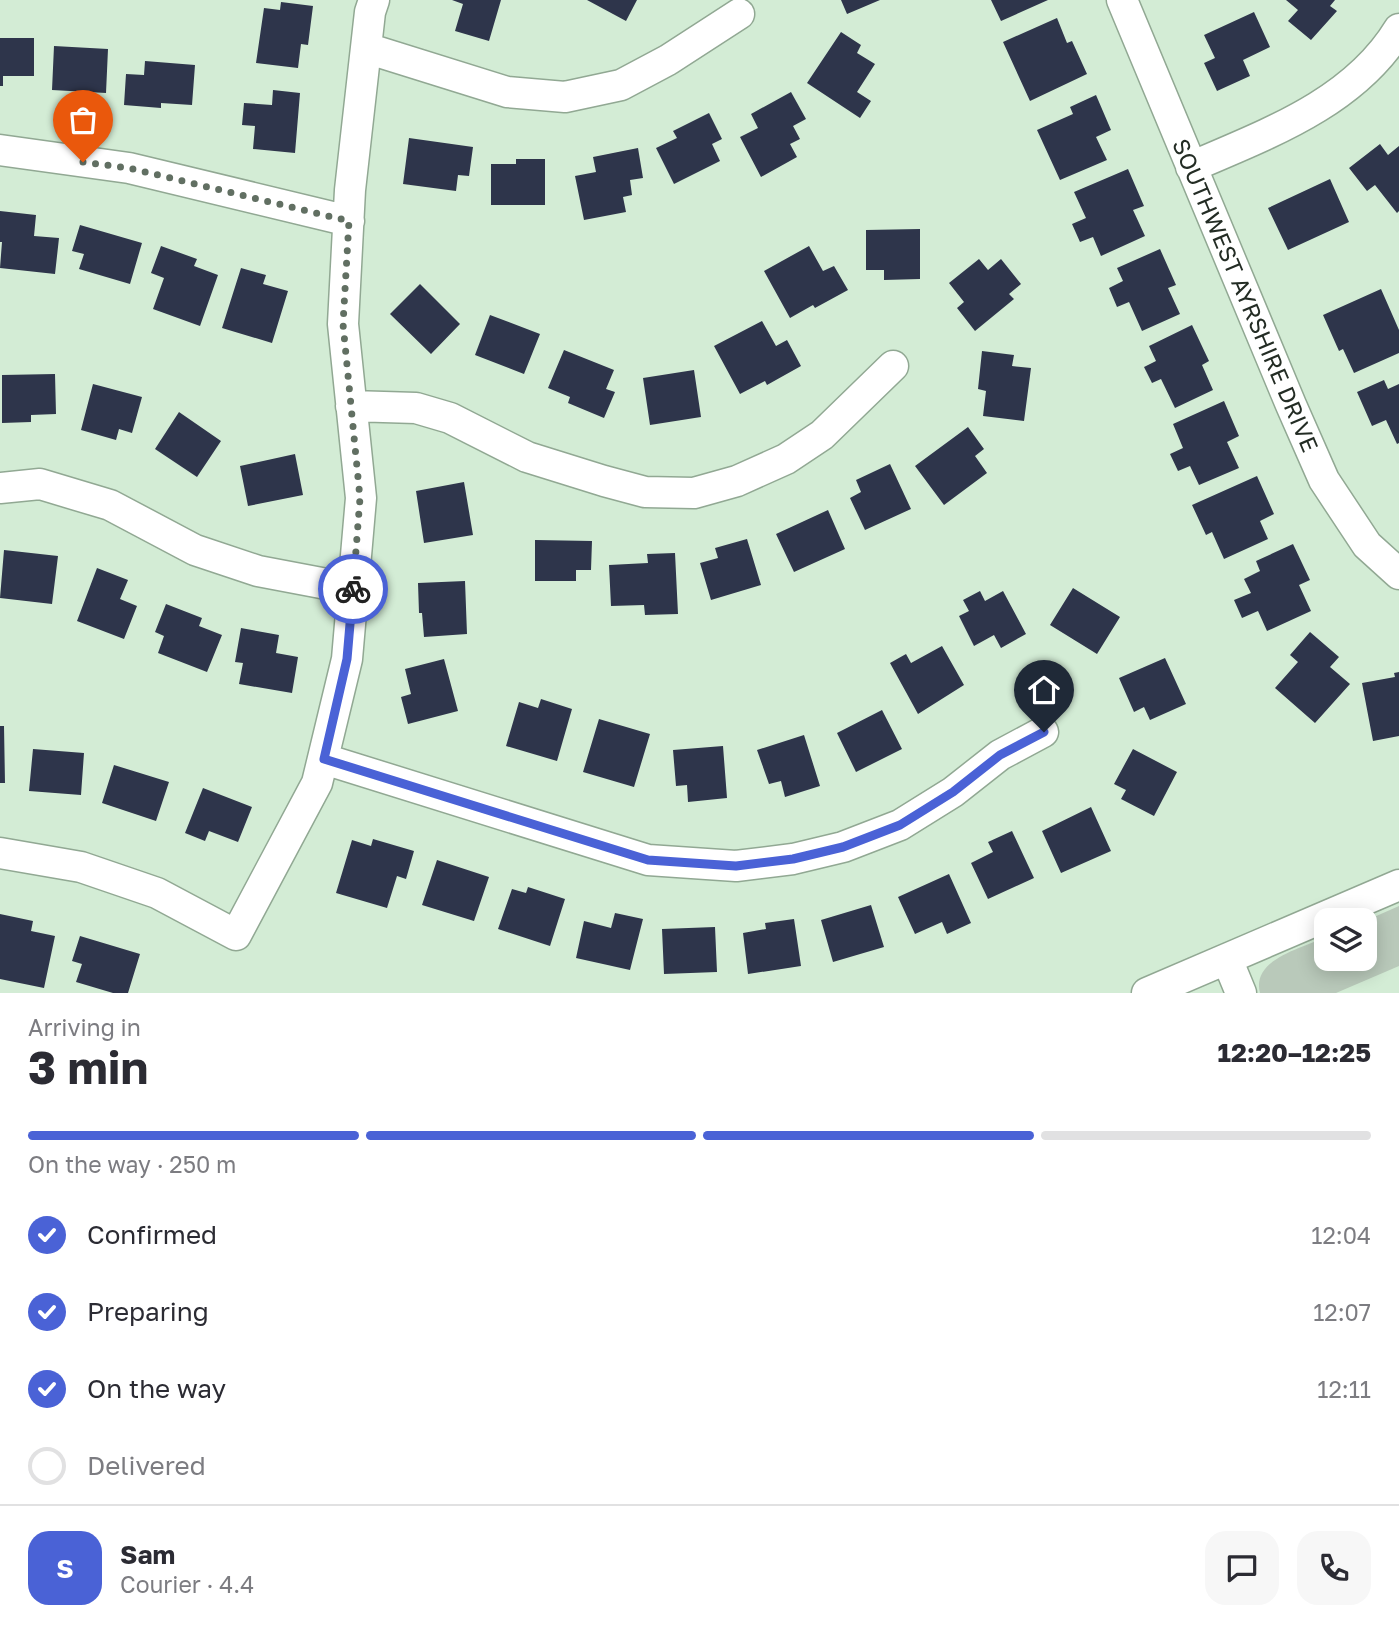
<!DOCTYPE html>
<html lang="en">
<head>
<meta charset="utf-8">
<style>
	:root { --surface:#fff; --page:#f7f7f7; --text:#2b2b33; --muted:#7c7c81; --line:#e1e1e2; --accent:#4a62d6 }
	body { margin:0; font-family:"Golos Text",sans-serif; background:var(--page); color:var(--text); height:100vh; display:flex; flex-direction:column; font-size:26px; white-space:nowrap }
	* { box-sizing:border-box; margin:0 }
	p { font-size:23px; color:var(--muted) }
	.icon { flex:none; width:38px; height:38px; fill:none; stroke:currentColor; stroke-width:2; stroke-linecap:round; stroke-linejoin:round }
	.map { position:relative; height:993px; overflow:hidden }
	.side { display:flex; flex-direction:column; background:var(--surface); flex:1 }
	.side>* { flex:none }
	.fabs { position:absolute; left:1314px; top:908px; display:grid; gap:14px }
	.fabs a { display:grid; place-items:center; width:63px; height:63px; border-radius:14px; background:var(--surface); box-shadow:0 4px 18px #0003; font-size:35px }
	.pin { position:absolute; display:grid; place-items:center; width:60px; height:60px; color:#fff; margin:-72px -30px; border-radius:50% 50% 50% 0; rotate:-45deg; box-shadow:0 0 7px #0007 }
	.pin .icon { rotate:45deg }
	.courier { position:absolute; display:grid; place-items:center; width:70px; height:70px; margin:-35px; border:5px solid #4a62d6; border-radius:50%; background:#fff; color:#222; box-shadow:0 2px 9px #0007 }
	.summary em { font-style:normal; font-weight:700 }
	.summary div { display:flex; flex-direction:column-reverse }
	.summary { display:flex; align-items:center; justify-content:space-between; height:119px; padding:0 28px }
	h1 { font-size:46px; font-weight:700; line-height:52px }
	.bar { display:grid; grid-template-columns:repeat(4,1fr); gap:10px 7px; align-content:center; height:84px; padding:0 28px }
	.bar i { height:9px; border-radius:5px; background:var(--line) }
	.bar .selected { background:var(--accent) }
	.bar p { grid-column:span 4 }
	.line { display:flex; align-items:center; gap:18px; padding:0 28px; border-top:2px solid var(--line) }
	.line div { flex:1 }
	.round { display:grid; place-items:center; flex:none; width:74px; height:74px; border-radius:21px; background:var(--page) }
	ol { padding:0 28px; list-style:none }
	li { display:flex; align-items:center; gap:21px; height:77px }
	li p { margin-inline-start:auto }
	li .icon { padding:7px; border-radius:50%; background:var(--accent); color:#fff; stroke-width:4 }
	li:last-child { color:var(--muted) }
	li i { width:38px; height:38px; border:4px solid var(--line); border-radius:50% }
	.map>svg:first-child { display:block }
	.green { fill:#b9c9ba }
	.building { fill:#2e354b }
	.lines { fill:none; stroke-linecap:round; stroke-linejoin:round }
	.minor-casing { stroke:#91a893; stroke-width:33 }
	.minor { stroke:#fff; stroke-width:30 }
	.done { stroke:#616f62; stroke-width:7; stroke-dasharray:0 12.6 }
	.route { stroke:#4a62d6; stroke-width:9 }
	.labels { text-anchor:middle; dominant-baseline:central; stroke-width:7; stroke-linejoin:round; paint-order:stroke }
	.street-label { font-size:23px; fill:#232c24; stroke:#fff }
</style>
</head>
<body>
<div class="map">
<svg width="1399" height="993" viewBox="0 0 1399 993">
	<rect width="100%" height="100%" fill="#d3ecd5"/>
	<path class="green" d="M1399 906V966L1336 993H1260C1251 959 1303 948 1326 937V959H1365V921Z"/>
	<path class="building" d="M452 0H501L489 41 455 31 463 4Z
		M587 0H637L626 21Z
		M841 0H880L847 14Z
		M991 0H1048L1001 21Z
		M1286 0H1335L1330 6 1337 11 1311 40 1288 21 1298 10Z
		M281 2 313 6 308 45 301 44 298 68 256 63 264 8 280 10Z
		M1254 12 1270 47 1243 60 1250 76 1217 91 1204 63 1215 58 1204 35Z
		M1057 18 1067 43 1072 41 1087 74 1030 101 1003 42Z
		M841 32 861 45 857 53 875 64 857 92 871 101 860 118 807 83Z
		M0 38H34V76H3V86H0Z
		M54 46 108 49 106 93 52 90Z
		M145 61 195 65 192 105 161 103V108L124 105 126 74 144 75Z
		M273 90 300 93 295 153 253 149 255 126 242 125 244 103 272 105Z
		M791 92 806 119 793 126 800 139 790 144 797 157 761 177 740 137 758 128 751 114Z
		M1096 95 1111 130 1096 137 1107 160 1060 180 1037 130 1073 114 1070 107Z
		M709 113 722 139 712 144 720 161 674 184 656 148 677 138 673 131Z
		M409 138 473 147 469 176 458 175 456 191 403 184Z
		M1380 144 1388 155 1399 146V211L1397 213 1375 185 1367 191 1349 168Z
		M638 148 643 178 630 180 632 195 623 197 626 212 584 220 575 176 596 172 593 157Z
		M516 159H545V205H491V164H516Z
		M1128 169 1144 206 1133 210 1145 236 1101 256 1093 237 1080 242 1072 224 1086 218 1074 192Z
		M1330 179 1349 222 1288 250 1268 208Z
		M0 211 36 215 34 236 59 238 55 274 0 268 2 242H0Z
		M80 225 142 243 130 284 79 269 84 254 72 251Z
		M920 229V279L884 280V270H866V230Z
		M161 246 197 259 194 266 218 275 200 326 153 309 164 278 151 273Z
		M809 246 823 271 834 266 848 290 815 308 813 305 790 318 764 271Z
		M1160 249 1176 285 1168 288 1180 314 1142 331 1129 302 1117 307 1109 288 1123 281 1117 268Z
		M979 259 988 270 1001 259 1021 284 1009 294 1014 299 975 331 957 308 964 302 949 283Z
		M241 268 266 275 263 284 288 291 272 343 222 328Z
		M420 284 460 324 431 354 390 314Z
		M1381 289 1399 330V353L1354 373 1343 349 1339 351 1323 315Z
		M490 315 540 334 524 374 475 355Z
		M762 321 776 346 787 340 801 366 767 385 765 381 740 394 714 346Z
		M1192 325 1209 361 1202 365 1213 390 1175 408 1161 379 1152 383 1144 367 1156 361 1149 346Z
		M564 350 614 370 606 389 615 392 604 418 568 403 570 397 548 388Z
		M982 351 1014 355 1012 366 1031 368 1024 421 983 416 986 391 978 389Z
		M694 370 701 417 650 425 643 378Z
		M55 374 56 414 31 415V422L2 423V375Z
		M1384 380 1388 389 1399 384V443L1397 444 1386 420 1372 426 1357 392Z
		M93 384 142 397 132 433 119 429 116 440 81 430Z
		M1224 401 1239 436 1227 442 1239 468 1199 485 1190 466 1178 471 1170 454 1183 448 1173 424Z
		M179 412 221 441 197 477 155 449Z
		M968 427 984 449 975 456 987 473 944 505 915 466Z
		M295 454 303 495 248 506 240 466Z
		M890 464 911 509 865 530 850 498 861 492 856 480Z
		M1257 476 1274 514 1260 521 1268 539 1224 559 1212 532 1206 535 1192 505Z
		M464 482 473 535 424 543 416 491Z
		M828 510 845 549 794 572 776 534Z
		M747 539 761 585 711 600 700 563 718 558 715 548Z
		M535 540 592 541 591 570H576V581H535Z
		M1293 544 1310 580 1299 585 1311 611 1267 631 1258 611 1242 618 1234 600 1251 593 1244 579 1260 571 1256 561Z
		M4 550 58 556 52 604 0 598Z
		M675 553 678 614 645 615 644 605 611 606 609 565 648 563 647 554Z
		M97 568 128 580 120 599 137 606 124 639 77 621Z
		M465 581 467 634 424 637 422 613H419L418 583Z
		M1073 588 1120 617 1097 654 1050 625Z
		M980 591 985 601 1003 591 1026 634 1001 648 994 635 974 646 959 616 969 611 963 600Z
		M166 604 202 618 199 626 222 635 207 672 158 653 164 636 155 632Z
		M241 628 279 635 276 653 298 657 292 693 239 684 243 663 235 662Z
		M1310 632 1339 657 1330 667 1350 684 1315 723 1275 688 1298 662 1290 655Z
		M942 646 964 685 918 714 890 663 906 654 911 663Z
		M1165 658 1186 704 1150 720 1144 707 1134 712 1119 678Z
		M444 659 458 711 408 724 401 697 411 694 405 669Z
		M1399 672V736L1373 741 1362 683 1395 677 1394 673Z
		M541 699 572 709 557 761 506 746 519 702 538 708Z
		M882 710 902 749 856 772 837 733Z
		M599 719 650 734 634 787 583 772Z
		M0 726H4L5 783H0Z
		M804 735 820 786 785 797 781 781 769 784 757 750Z
		M723 746 727 798 688 802 687 785 676 786 673 750Z
		M33 749 84 753 81 795 29 791Z
		M1133 749 1177 772 1154 816 1121 799 1126 790 1114 784Z
		M114 765 169 782 156 821 102 803Z
		M203 788 252 807 238 842 209 831 205 841 185 833Z
		M1091 807 1111 851 1061 873 1042 831Z
		M1012 831 1034 878 988 899 971 863 993 852 988 842Z
		M373 839 414 851 406 879 397 876 387 908 336 893 352 840 371 846Z
		M437 860 489 877 474 921 422 905Z
		M949 874 971 923 947 934 942 922 915 934 898 897Z
		M528 887 565 899 550 946 498 929 512 889 526 893Z
		M871 905 884 947 833 962 821 920Z
		M615 913 643 919 630 970 576 958 584 921 611 928Z
		M0 914 33 921 31 931 55 936 44 988 0 979Z
		M794 919 801 966 748 974 743 933 766 929 765 923Z
		M715 927 717 972 664 974 662 929Z
		M80 936 140 954 128 993H113L76 982 82 964 72 961Z"/>
	<g class="lines">
		<defs>
			<path id="minor" d="M1122 0 1291 405 1324 480 1367 545 1399 574
				M366 48 507 92 565 97 621 85 668 60 739 14
				M0 150 129 168 349 221
				M1191 167C1267 134 1354 103 1399 29
				M351 406 416 408 450 418 527 457 604 481 645 492 694 493 737 481 786 459 822 435 893 366
				M0 488 40 484 110 505 195 550 258 571 353 589
				M324 759 648 860 736 866 793 859 843 847 900 825 953 792 1000 755 1043 732
				M0 853 81 867 157 893 236 935 317 783 347 659 361 498 343 324 350 190 370 12 374 0
				M1227 959 1241 993
				M1147 993 1399 885"/>
		</defs>
		<use href="#minor" class="minor-casing"/>
		<use href="#minor" class="minor"/>
	</g>
	<g class="lines">
		<path class="done" d="M83 162 129 168 349 221 343 324 360 498 353 589"/>
		<path class="route" d="M353 589 347 659 324 759 648 860 736 866 793 859 843 847 900 825 953 792 1000 755 1044 732"/>
	</g>
	<g class="labels">
		<g class="street-label">
			<text transform="translate(1246 295) rotate(67)">SOUTHWEST AYRSHIRE DRIVE</text>
		</g>
	</g>
</svg>
<div class="fabs">
<a><svg class="icon" aria-label="layers" viewBox="0 0 24 24"><path d="M12 4l9 5-9 5-9-5zM3 14l9 5 9-5"/></svg></a>
</div>
<div class="pin" style="left:83px;top:162px;background:#ea580c"><svg class="icon" aria-label="bag" viewBox="0 0 24 24"><path d="M5 8h14l-1 12H6zM9 8a3 3 0 0 1 6 0"/></svg></div>
<div class="pin" style="left:1044px;top:732px;background:#1f2937"><svg class="icon" aria-label="home" viewBox="0 0 24 24"><path d="M3 11l9-7 9 7M6 9v11h12V9"/></svg></div>
<div class="courier" style="left:353px;top:589px"><svg class="icon" aria-label="bike" viewBox="0 0 24 24"><circle cx="6" cy="16" r="4"/><circle cx="18" cy="16" r="4"/><path d="M6 16l4-8h5l3 8M10 8l3 8H6M13 5h3"/></svg></div>
</div>
<section class="side">
<div class="summary"><div><h1>3 min</h1><p>Arriving in</p></div><em>12:20–12:25</em></div>
<div class="bar"><i class="selected"></i><i class="selected"></i><i class="selected"></i><i></i><p>On the way · 250 m</p></div>
<ol>
<li><svg class="icon" aria-label="check" viewBox="0 0 24 24"><path d="M5 12l5 5 9-10"/></svg>Confirmed<p>12:04</p></li>
<li><svg class="icon" aria-label="check" viewBox="0 0 24 24"><path d="M5 12l5 5 9-10"/></svg>Preparing<p>12:07</p></li>
<li><svg class="icon" aria-label="check" viewBox="0 0 24 24"><path d="M5 12l5 5 9-10"/></svg>On the way<p>12:11</p></li>
<li><i></i>Delivered</li>
</ol>
<div class="line" style="height:126px"><b class="round" style="background:var(--accent);color:#fff">S</b><div><b>Sam</b><p>Courier · 4.4</p></div><a class="round"><svg class="icon" aria-label="chat" viewBox="0 0 24 24"><path d="M4 5h16v11H9l-5 4z"/></svg></a><a class="round"><svg class="icon" aria-label="phone" viewBox="0 0 24 24"><path d="M5 4h4l2 5-3 2q2 4 5 5l2-3 5 2v4C11 20 4 13 5 4z"/></svg></a></div>
</section>
</body>
</html>
